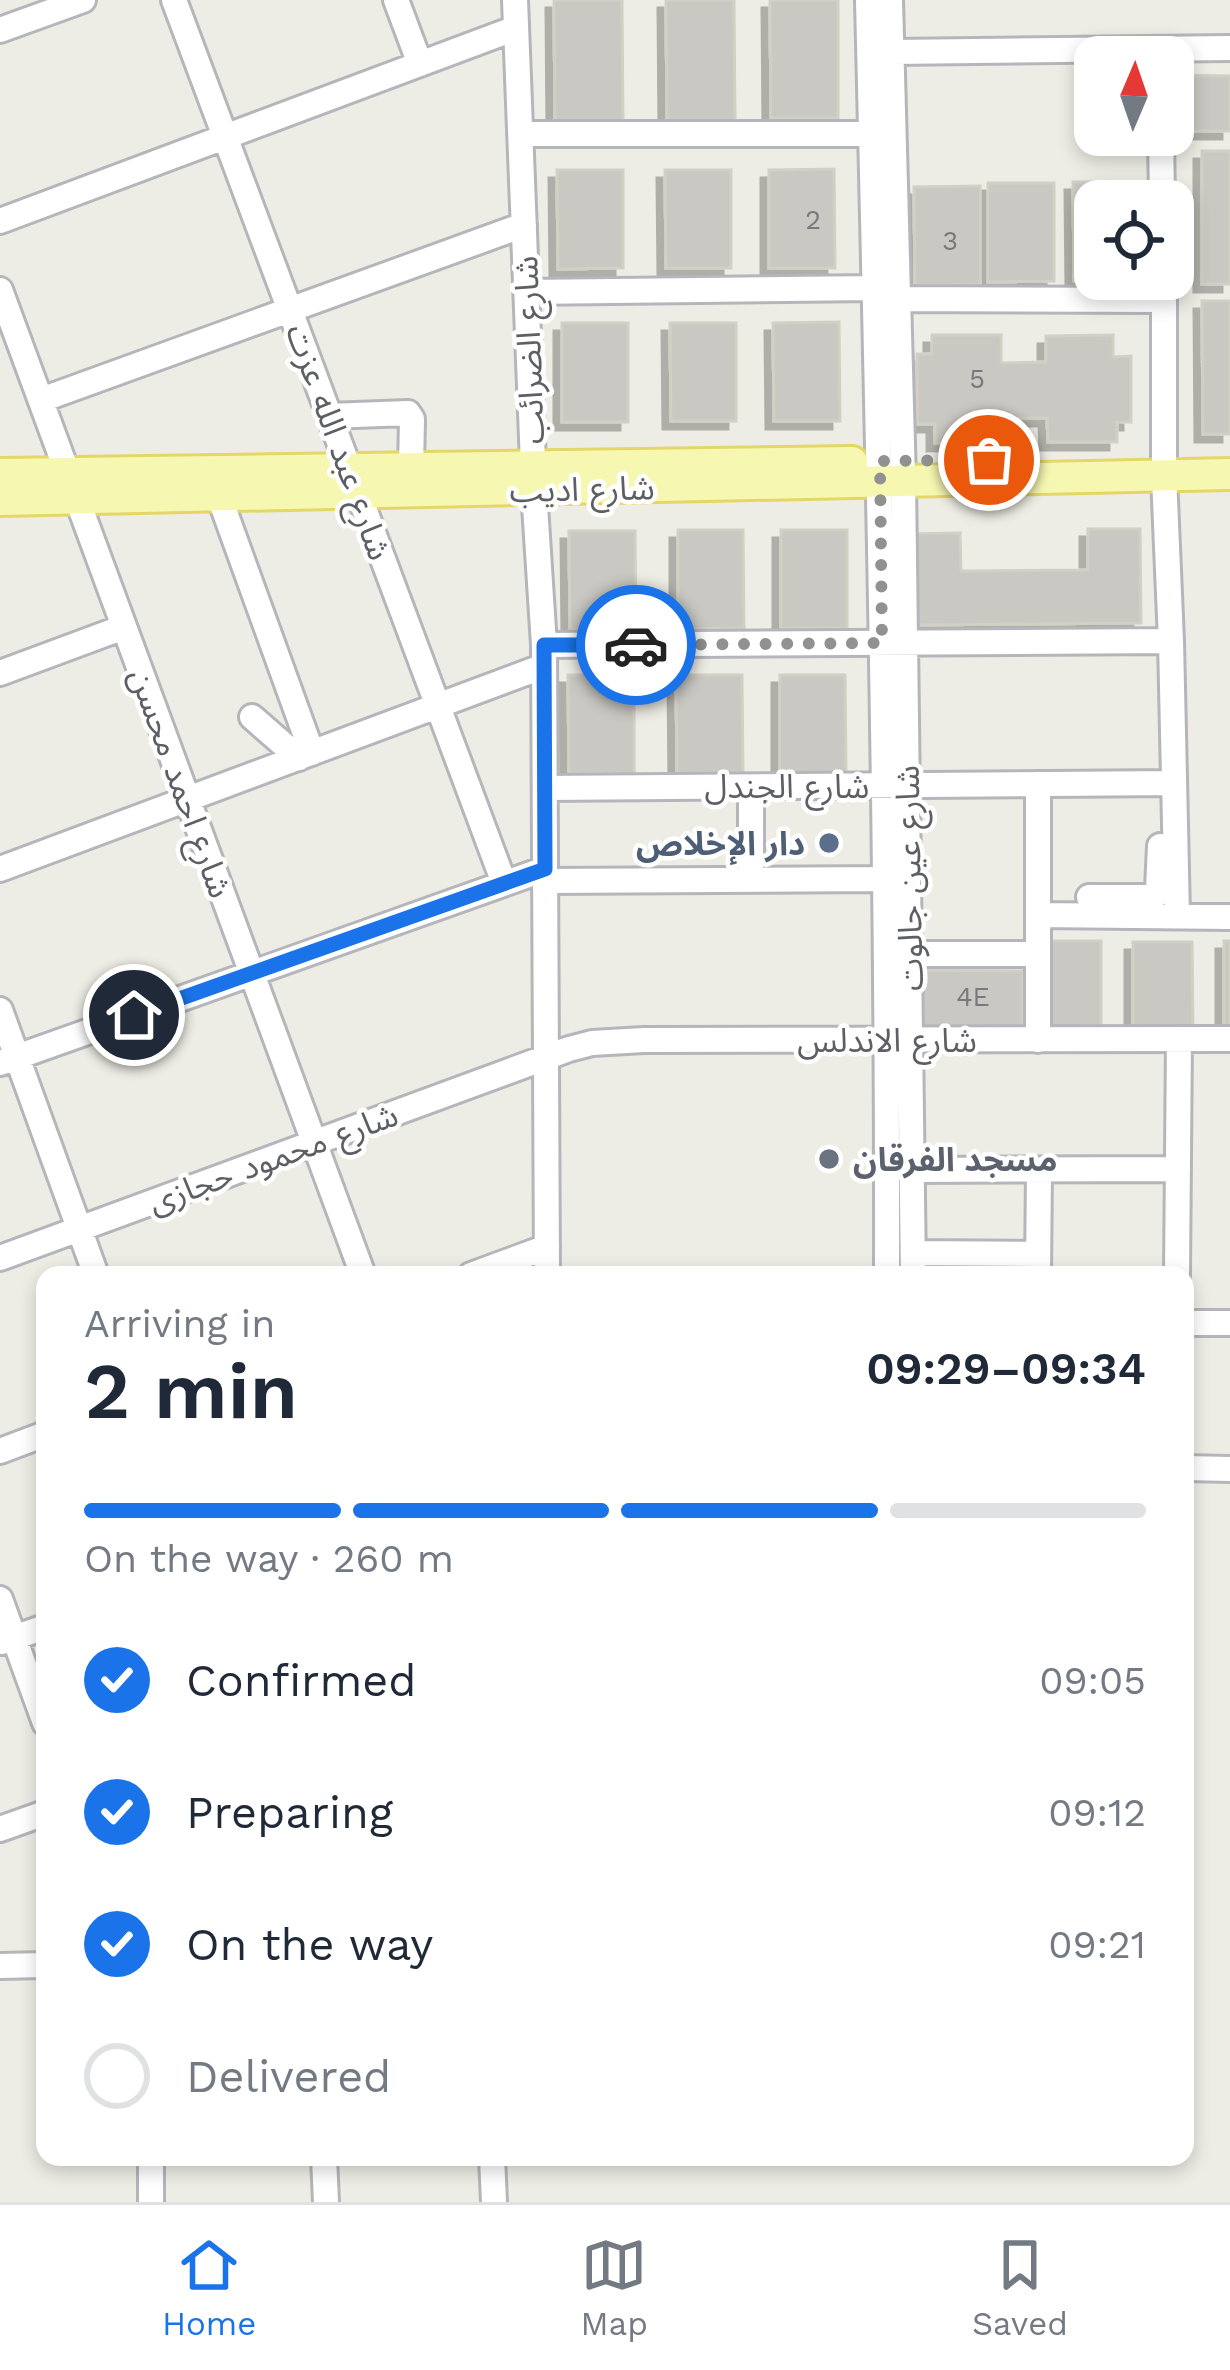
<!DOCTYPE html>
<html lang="en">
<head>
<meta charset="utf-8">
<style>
	:root { --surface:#fff; --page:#f2f2f3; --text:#1f2937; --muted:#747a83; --line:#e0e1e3; --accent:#1a73e8 }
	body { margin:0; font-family:"Work Sans","Noto Sans Arabic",sans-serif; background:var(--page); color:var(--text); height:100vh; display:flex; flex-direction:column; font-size:45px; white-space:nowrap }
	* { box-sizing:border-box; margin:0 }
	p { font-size:39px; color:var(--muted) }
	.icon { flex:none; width:66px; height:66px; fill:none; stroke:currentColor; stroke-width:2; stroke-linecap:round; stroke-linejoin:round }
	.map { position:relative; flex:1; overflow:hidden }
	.sheet { position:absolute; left:36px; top:1266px; width:1158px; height:900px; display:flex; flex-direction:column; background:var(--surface); border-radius:24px; box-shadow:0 6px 18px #0003 }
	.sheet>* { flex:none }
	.needle { width:78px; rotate:2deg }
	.tools { position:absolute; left:1074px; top:36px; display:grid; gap:24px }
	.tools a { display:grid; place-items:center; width:120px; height:120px; border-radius:24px; background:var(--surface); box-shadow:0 6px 18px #0003; font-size:60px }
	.pin { position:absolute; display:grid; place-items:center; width:102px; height:102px; color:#fff; margin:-51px; border:6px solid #fff; border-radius:50%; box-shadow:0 3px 12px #0007 }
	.courier { position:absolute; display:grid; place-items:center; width:120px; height:120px; margin:-60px; border:9px solid #1a73e8; border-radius:50%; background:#fff; color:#222; box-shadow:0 3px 15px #0007 }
	.headline em { font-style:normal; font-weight:600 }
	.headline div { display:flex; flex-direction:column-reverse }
	.headline { display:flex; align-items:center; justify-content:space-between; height:204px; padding:0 48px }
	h1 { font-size:78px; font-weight:600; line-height:90px }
	.bar { display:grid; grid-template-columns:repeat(4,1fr); gap:18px 12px; align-content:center; height:144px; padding:0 48px }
	.bar i { height:15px; border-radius:9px; background:var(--line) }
	.bar .selected { background:var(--accent) }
	.bar p { grid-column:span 4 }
	ol { padding:0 48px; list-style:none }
	li { display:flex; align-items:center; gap:36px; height:132px }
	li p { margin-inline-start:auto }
	li .icon { padding:12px; border-radius:50%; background:var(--accent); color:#fff; stroke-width:4 }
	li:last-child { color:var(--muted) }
	li i { width:66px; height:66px; border:6px solid var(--line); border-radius:50% }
	.tabs { display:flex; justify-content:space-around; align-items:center; height:168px; border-top:3px solid var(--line); background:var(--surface); font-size:33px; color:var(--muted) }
	.tabs a { display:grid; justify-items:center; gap:6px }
	.tabs .selected { color:var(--accent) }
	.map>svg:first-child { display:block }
	.building { fill:#c9c8c2; stroke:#d2d0c4; stroke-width:3; filter:url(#shadow) }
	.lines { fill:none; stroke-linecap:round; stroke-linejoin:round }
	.minor-casing { stroke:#b5b6bb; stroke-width:30 }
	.major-casing { stroke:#e4d768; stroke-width:36 }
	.minor { stroke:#fff; stroke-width:24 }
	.major { stroke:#f6f7b1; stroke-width:30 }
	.done { stroke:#909191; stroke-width:12; stroke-dasharray:0 21.6 }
	.route { stroke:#1a73e8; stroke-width:15 }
	.service-dot { fill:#5c6f8a; stroke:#fff; stroke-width:4.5 }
	.worship-dot { fill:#6b7280; stroke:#fff; stroke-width:4.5 }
	.labels { text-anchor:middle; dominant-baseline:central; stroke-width:9; stroke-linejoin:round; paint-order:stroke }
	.number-label { font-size:27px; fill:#78797c }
	.street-label { font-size:33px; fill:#5d5f64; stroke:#fff }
	.service-label { font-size:33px; font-weight:bold; fill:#4e5e75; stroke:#fff; text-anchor:end }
	.worship-label { font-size:33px; font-weight:bold; fill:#5b616d; stroke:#fff; text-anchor:start }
</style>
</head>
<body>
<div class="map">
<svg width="1230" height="2202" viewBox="0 0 1230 2202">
	<defs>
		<filter id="shadow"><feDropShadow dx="-8" dy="8" stdDeviation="0" flood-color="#0004"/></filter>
	</defs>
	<rect width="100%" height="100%" fill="#eeede5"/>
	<path class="building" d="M554 0H622L623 123H555Z
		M666 0H734L735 121 667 122Z
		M770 0H838V118H771Z
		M1173 75 1230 76V131H1173Z
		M1202 151H1230V284H1202Z
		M834 169 835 268H769V170Z
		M557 170H623V268L558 269Z
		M665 170H731V268H666Z
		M1073 182H1139V201H1095V279L1140 281H1074Z
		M988 183H1054V281L988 282Z
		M980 186V285H915L914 187Z
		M1202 301H1230V434H1203Z
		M839 322 840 421H774L773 323Z
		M562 323H628V422H562Z
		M670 323H736V421H671Z
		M932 335H1001V363L1046 362V336L1113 335V357L1131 356V422H1117V442H1048L1047 418H1003L1004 442 935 443V424H917V354H932Z
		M1088 529H1140L1141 623 909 625 908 534 960 533 961 571 1088 570Z
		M678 530H743L744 628 678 629Z
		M781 530H847V628H781Z
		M569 531H635L636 629H570Z
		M568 675H634V774H569Z
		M676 675H742L743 773H677Z
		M780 675H845L846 773H780Z
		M1041 941H1101V1032H1042Z
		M1224 941H1230V1033H1224Z
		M1133 942H1192L1193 1033H1133Z
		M917 970 1023 971V1031L917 1030Z"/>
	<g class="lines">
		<defs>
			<path id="minor" d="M174 0 504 883
				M396 0 420 64
				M515 0 534 490 544 645 547 1275
				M868 0C878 425 888 850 887 1275
				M890 0 903 481 913 1275
				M0 30 83 0
				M891 52 1230 48
				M520 134H871
				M1161 135 1162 201
				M0 221 516 28
				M1164 279V476L1171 641 1177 916
				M0 290 363 1275
				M527 292 875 288
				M884 299 1164 300
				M41 400 524 225
				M329 416 408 413 412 419 411 468
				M219 496 312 753
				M544 645 1171 641
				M0 673 124 627
				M252 717 299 758
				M751 787V880
				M545 788 1174 783
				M0 869 544 666
				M545 881 886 879
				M1089 897H1149L1156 895 1158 889 1160 846
				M1038 915 1230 917
				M910 954H1038
				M0 1010 96 1275
				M1038 1040V784
				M0 1063 545 869
				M912 1170 1178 1169
				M913 1253 1038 1254
				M0 1258 569 1049 592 1043 644 1040 1230 1039
				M471 1275 547 1247
				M1038 1275 1039 1170
				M1177 1275 1179 1039
				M1185 1323H1230
				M0 1451 45 1434
				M1185 1468 1230 1469
				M0 1599 45 1723
				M2 1642 45 1627
				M0 1829 45 1813
				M0 1966 45 1965
				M151 2157V2202
				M324 2157 326 2202
				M492 2157 494 2202"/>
			<path id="major" d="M0 474 852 462
				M0 500 1230 474"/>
		</defs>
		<use href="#minor" class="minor-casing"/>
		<use href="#major" class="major-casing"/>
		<use href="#minor" class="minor"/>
		<use href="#major" class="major"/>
	</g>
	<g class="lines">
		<path class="done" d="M636 645 882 643 880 461 989 460"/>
		<path class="route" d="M134 1015 545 869 544 645H636"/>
	</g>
	<circle class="service-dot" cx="829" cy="843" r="12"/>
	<circle class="worship-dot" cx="829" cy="1159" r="12"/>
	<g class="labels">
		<g class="number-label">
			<text x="813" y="220">2</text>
			<text x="950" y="241">3</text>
			<text x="977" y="379">5</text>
			<text x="973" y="997">4E</text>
		</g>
		<g class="street-label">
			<text transform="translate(529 350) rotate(-92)">شارع الضرائب</text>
			<text transform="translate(339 442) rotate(70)">شارع عبد الله عزت</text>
			<text transform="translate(582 489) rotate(-1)">شارع اديب</text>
			<text transform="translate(181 783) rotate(70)">شارع احمد محسن</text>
			<text x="787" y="786">شارع الجندل</text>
			<text transform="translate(909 878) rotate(-91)">شارع عين جالوت</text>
			<text x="887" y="1040">شارع الاندلس</text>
			<text transform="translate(273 1158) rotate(-20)">شارع محمود حجازى</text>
		</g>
		<g class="service-label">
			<text x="805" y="843">دار الإخلاص</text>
		</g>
		<g class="worship-label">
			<text x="853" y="1159">مسجد الفرقان</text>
		</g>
	</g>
</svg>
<div class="tools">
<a><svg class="needle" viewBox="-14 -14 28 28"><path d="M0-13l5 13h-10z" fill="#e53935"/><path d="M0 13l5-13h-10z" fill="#747a83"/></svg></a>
<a><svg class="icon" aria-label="locate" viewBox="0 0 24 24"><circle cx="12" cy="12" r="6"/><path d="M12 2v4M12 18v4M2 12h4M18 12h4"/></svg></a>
</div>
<div class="pin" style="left:989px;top:460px;background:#ea580c"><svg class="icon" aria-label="bag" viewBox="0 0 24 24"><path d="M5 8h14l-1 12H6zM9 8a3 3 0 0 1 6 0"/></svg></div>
<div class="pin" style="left:134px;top:1015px;background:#1f2937"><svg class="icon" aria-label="home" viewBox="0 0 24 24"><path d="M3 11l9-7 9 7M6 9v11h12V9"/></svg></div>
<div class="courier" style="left:636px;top:645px"><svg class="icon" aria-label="car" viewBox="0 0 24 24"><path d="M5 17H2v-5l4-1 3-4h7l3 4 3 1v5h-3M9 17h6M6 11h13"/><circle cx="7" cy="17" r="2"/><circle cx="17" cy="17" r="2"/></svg></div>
<section class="sheet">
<div class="headline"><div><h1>2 min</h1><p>Arriving in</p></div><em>09:29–09:34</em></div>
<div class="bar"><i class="selected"></i><i class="selected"></i><i class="selected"></i><i></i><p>On the way · 260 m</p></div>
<ol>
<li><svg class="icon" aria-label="check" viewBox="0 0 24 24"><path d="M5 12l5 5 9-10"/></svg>Confirmed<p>09:05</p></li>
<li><svg class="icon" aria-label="check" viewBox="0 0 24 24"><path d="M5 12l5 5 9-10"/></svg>Preparing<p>09:12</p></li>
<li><svg class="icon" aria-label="check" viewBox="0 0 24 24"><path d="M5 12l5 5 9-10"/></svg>On the way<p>09:21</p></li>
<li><i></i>Delivered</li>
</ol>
</section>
</div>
<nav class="tabs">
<a class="selected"><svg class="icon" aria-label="home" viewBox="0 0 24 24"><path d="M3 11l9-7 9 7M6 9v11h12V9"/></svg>Home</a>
<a><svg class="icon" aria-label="map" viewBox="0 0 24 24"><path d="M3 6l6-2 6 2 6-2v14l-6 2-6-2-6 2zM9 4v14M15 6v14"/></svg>Map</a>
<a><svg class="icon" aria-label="saved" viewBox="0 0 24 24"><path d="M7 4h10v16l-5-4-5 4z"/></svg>Saved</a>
</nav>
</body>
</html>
